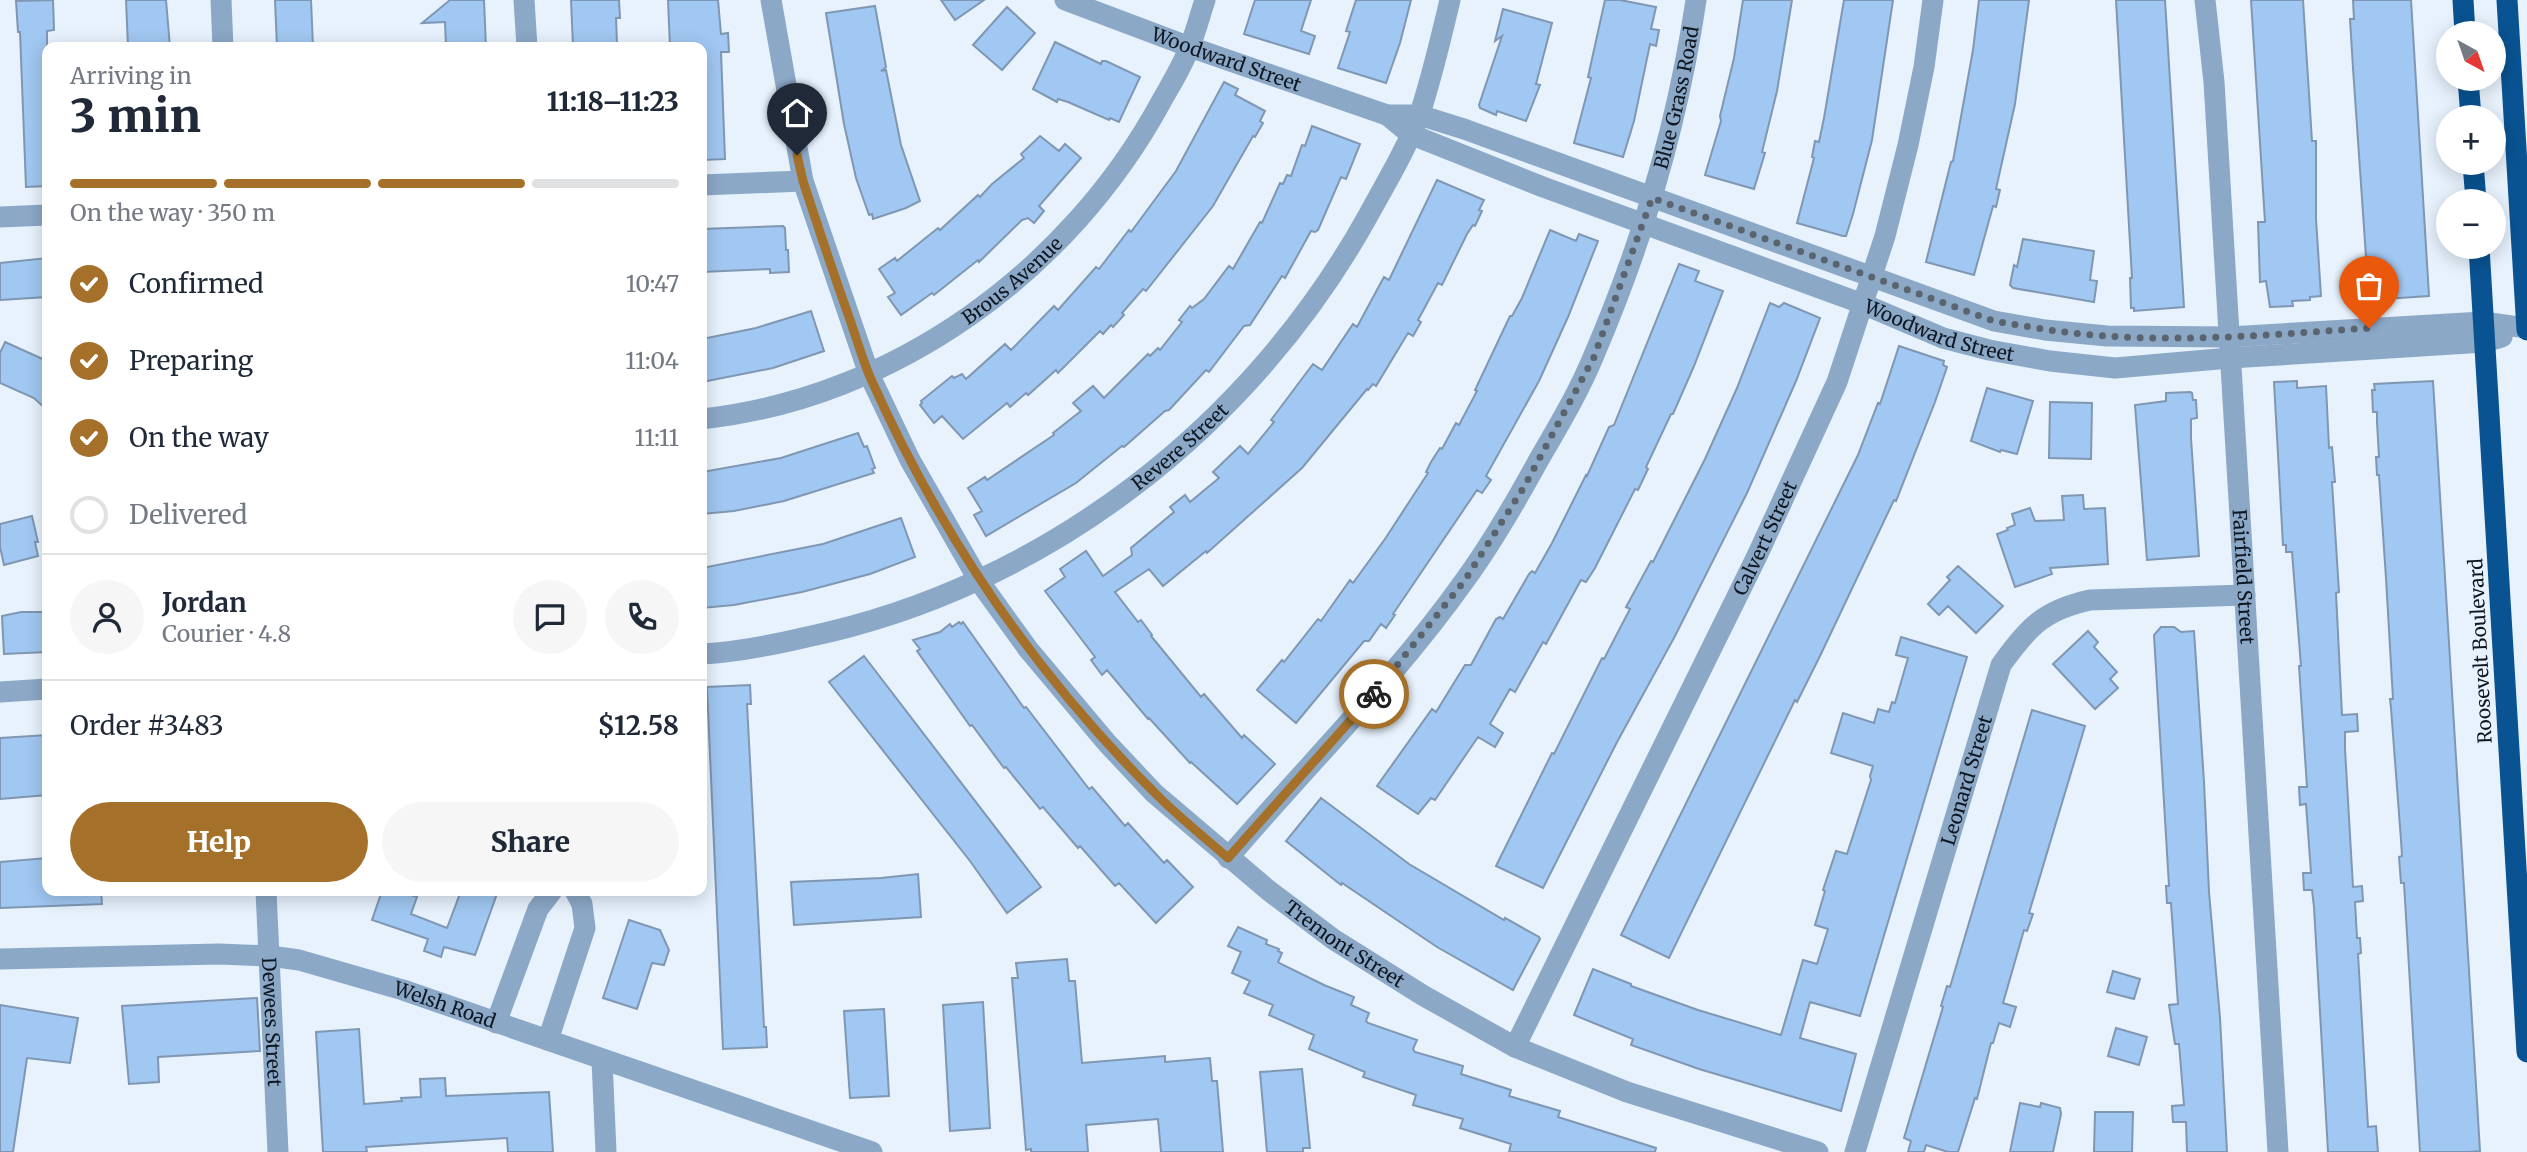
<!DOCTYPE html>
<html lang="en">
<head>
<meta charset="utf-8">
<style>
	:root { --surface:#fff; --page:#f6f6f7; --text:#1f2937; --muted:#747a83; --line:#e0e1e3; --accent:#a57029 }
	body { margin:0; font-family:Merriweather,serif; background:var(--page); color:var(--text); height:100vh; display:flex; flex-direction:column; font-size:26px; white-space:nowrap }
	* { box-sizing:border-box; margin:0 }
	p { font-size:23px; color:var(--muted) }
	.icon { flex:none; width:38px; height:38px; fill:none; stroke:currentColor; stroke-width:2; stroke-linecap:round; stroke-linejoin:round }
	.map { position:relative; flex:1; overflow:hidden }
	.panel { position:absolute; left:42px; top:42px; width:665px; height:854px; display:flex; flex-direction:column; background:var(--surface); border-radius:14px; box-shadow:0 4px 18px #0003 }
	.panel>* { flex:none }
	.needle { width:46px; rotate:140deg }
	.fabs { position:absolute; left:2436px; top:21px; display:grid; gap:14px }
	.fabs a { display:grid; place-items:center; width:70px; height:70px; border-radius:50%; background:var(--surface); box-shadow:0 4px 18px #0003; font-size:35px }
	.pin { position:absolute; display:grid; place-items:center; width:60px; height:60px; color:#fff; margin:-72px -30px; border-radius:50% 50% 50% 0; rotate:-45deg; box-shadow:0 0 7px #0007 }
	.pin .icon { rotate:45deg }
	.courier { position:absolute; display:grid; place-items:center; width:70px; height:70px; margin:-35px; border:5px solid #a57029; border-radius:50%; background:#fff; color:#222; box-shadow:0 2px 9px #0007 }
	.headline em { font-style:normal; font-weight:800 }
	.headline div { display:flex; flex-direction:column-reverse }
	.headline { display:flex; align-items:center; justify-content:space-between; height:119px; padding:0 28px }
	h1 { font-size:46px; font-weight:800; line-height:52px }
	.bar { display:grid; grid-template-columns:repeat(4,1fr); gap:10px 7px; align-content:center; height:84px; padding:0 28px }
	.bar i { height:9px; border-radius:5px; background:var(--line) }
	.bar .selected { background:var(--accent) }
	.bar p { grid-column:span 4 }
	.line { display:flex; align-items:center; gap:18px; padding:0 28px; border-top:2px solid var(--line) }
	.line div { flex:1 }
	.round { display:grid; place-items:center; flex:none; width:74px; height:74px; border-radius:37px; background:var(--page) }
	ol { padding:0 28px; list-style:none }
	li { display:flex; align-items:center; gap:21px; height:77px }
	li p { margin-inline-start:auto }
	li .icon { padding:7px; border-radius:50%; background:var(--accent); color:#fff; stroke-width:4 }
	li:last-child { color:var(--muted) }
	li i { width:38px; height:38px; border:4px solid var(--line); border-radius:50% }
	.action { display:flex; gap:14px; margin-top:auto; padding:14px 28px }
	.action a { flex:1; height:80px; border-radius:42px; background:var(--accent); color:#fff; font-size:28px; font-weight:800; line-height:80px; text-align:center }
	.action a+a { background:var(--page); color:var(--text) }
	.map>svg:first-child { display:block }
	.building { fill:#a1c8f2; stroke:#7f97b2; stroke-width:2 }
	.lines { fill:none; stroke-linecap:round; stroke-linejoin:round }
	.minor { stroke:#8ca8c7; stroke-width:21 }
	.highway { stroke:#095392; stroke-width:21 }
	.done { stroke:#5a646e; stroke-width:7; stroke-dasharray:0 12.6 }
	.route { stroke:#a57029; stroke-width:9 }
	.labels { text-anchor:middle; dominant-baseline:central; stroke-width:7; stroke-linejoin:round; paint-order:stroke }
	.street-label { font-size:19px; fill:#0e1721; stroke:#e7f2fd }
</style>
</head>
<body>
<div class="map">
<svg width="2527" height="1152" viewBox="0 0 2527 1152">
	<rect width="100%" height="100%" fill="#e7f2fd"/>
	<path class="building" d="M53 0 54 30 47 31V186L26 187 20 32H18L16 1Z
		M126 0H166L170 47H128Z
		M275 0H311L313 47H277Z
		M450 0H484L486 47H446L445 22 422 23Z
		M571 0H619L620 18H616L617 43 573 46Z
		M668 0H718L721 34 728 33 729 52H721L725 159 702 160V47H670Z
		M941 0H984L955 20Z
		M1255 0H1311L1301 31 1315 36 1309 54 1244 34Z
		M1356 0H1411L1400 43 1386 83 1338 68 1350 32 1346 31Z
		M1605 0H1620L1656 7 1651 29 1659 30 1656 46 1650 44 1634 121 1623 157 1574 143 1591 78 1588 77Z
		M1743 0H1792L1777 91 1762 152 1765 153 1754 189 1705 175 1721 121 1720 116 1734 58Z
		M1844 0H1893L1872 140 1853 214 1846 236H1843L1797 223 1814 158 1812 157 1815 141 1819 142 1824 118Z
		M1979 0H2029L2015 104 1996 189 2000 190 1996 207 1993 206 1974 275 1926 262 1951 162 1953 161 1973 50Z
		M2116 0H2165L2184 307 2134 311V308H2131L2130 278H2132Z
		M2251 0H2303L2312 141H2316V219L2321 296 2310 297V300L2292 301 2293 306 2270 307 2266 281 2260 282 2258 222H2265Z
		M2353 0H2411L2429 296 2369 300 2353 68 2350 19H2354Z
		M875 6 886 67 881 71 886 70 901 145 920 201 906 208 873 219 872 214 869 215 856 178 844 124 826 13Z
		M1007 7 1035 33 1002 70 973 45Z
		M1503 9 1552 23 1536 84 1540 85 1526 121 1497 111 1496 115 1480 108 1479 105 1502 36 1495 41Z
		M1055 42 1101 64 1102 61H1106L1140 77 1119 122 1110 118 1109 120 1068 102 1058 99 1057 102 1033 89Z
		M1224 82 1238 89 1235 95 1265 111 1260 121 1263 123 1255 137 1253 136 1213 206 1146 291 1143 289 1122 313 1124 315 1113 327 1111 325 1103 334 1100 331 1058 373 1056 370 1028 395 1026 393 1010 407 1007 403 963 439 942 416 934 423 920 405 922 403 921 401 952 376 954 378 962 374 966 379 1005 344 1011 350 1054 306 1058 310 1096 267 1099 269 1129 230 1131 232 1176 171Z
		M1312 126 1360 144 1346 179 1341 177 1318 230 1315 232 1311 231 1285 278 1282 276 1250 325 1244 326 1209 372 1206 370 1169 410 1165 411 1124 447 1122 446 1076 483 986 536 974 515 982 511 968 488 985 477 987 480 1054 435 1053 433 1081 411 1073 403 1093 386 1104 398 1148 354 1150 356 1158 348 1160 350 1182 322 1179 320 1190 306 1192 308 1204 299 1229 266 1233 269 1260 222 1262 223 1280 183 1283 184 1287 175 1291 176 1302 145 1305 146Z
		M1040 136 1059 151 1065 144 1081 158 1039 206 1044 211 1034 223 1028 218 1022 220 979 262 978 260 934 295 932 293 901 315 888 297 895 293 879 269 895 258 897 261 938 228 940 230 978 195 980 197 992 184 1024 158 1021 154Z
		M1437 180 1484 200 1479 210 1482 211 1475 226 1473 225 1467 234 1442 285 1438 283 1418 320 1421 322 1413 336 1408 333 1376 386 1373 384 1368 390 1367 389 1302 468 1207 553 1206 551 1163 586 1149 569 1115 592 1138 622 1141 620 1152 635 1151 636 1201 697 1204 694 1242 738 1244 735 1275 764 1237 804 1191 762 1190 763 1149 718 1148 719 1107 670 1102 675 1091 660 1095 657 1045 591 1065 577 1060 569 1086 551 1103 576 1132 555 1131 548 1174 512 1170 507 1185 495 1190 502 1219 478 1213 472 1240 446 1248 454 1274 422 1271 420 1313 364 1322 370 1353 324 1357 327 1384 277 1389 280Z
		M783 226 785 228 786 250H788L789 272 770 273V269L702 272V229Z
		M1550 230 1576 241 1579 234 1598 241 1568 317 1539 381 1486 476 1491 480 1482 493 1477 490 1393 614 1395 615 1386 628 1381 624 1369 641H1364L1296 723 1257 690 1282 660 1284 662 1318 619 1321 621 1350 580 1353 583 1385 539 1428 473 1426 472 1431 462 1440 448 1442 449 1456 423 1459 425 1477 391 1475 390 1510 316H1512L1522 298Z
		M2023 239 2094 251 2090 280 2097 281 2094 302 2013 288 2010 285 2014 265 2017 267Z
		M47 258V297L0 300V263Z
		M1679 264 1699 271 1695 281 1723 291 1694 366 1673 414H1671L1646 467 1648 469 1638 490 1635 489 1595 568 1586 582 1581 580 1546 644 1543 642 1515 692 1510 689 1490 724 1503 733 1495 747 1478 737 1435 800 1431 798 1418 814 1377 786 1432 709 1436 712 1465 665H1471L1496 619 1500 617 1503 619 1529 574 1532 571 1535 573 1552 543 1586 475 1587 476 1609 427 1614 425Z
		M1770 303 1779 307 1784 303 1820 318 1796 381 1747 493 1675 636 1616 744 1543 888 1496 866 1552 753 1554 754 1602 658 1604 659 1630 609 1626 607 1651 561 1653 562 1705 459 1737 388Z
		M811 311 824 351 773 368 702 382V339L756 328Z
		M5 342 47 361V410L34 398 0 383V353Z
		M1899 346 1944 361 1943 365 1947 367 1935 402 1896 501 1894 500 1820 656 1797 702 1795 700 1669 958 1621 935 1858 455 1878 403 1880 404Z
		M2297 381V388L2326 386 2329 448 2332 447 2335 482H2332L2339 592 2336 593 2342 715 2357 714 2358 731 2345 732V749L2353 887 2362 886 2363 901 2355 902 2357 938H2360L2361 953 2358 954 2368 1127 2376 1126 2378 1152H2328L2314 907 2312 890H2304L2303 873H2311L2306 804 2300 805 2299 787H2307L2299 666H2301L2292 552H2286V545H2283L2274 382Z
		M2433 381 2480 1151 2469 1152H2420L2404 883H2401L2399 857 2402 856 2401 840 2391 708 2390 699H2393L2386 578 2379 475H2377L2376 457H2379L2377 422V412H2373L2372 390H2375L2374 384Z
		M1987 388 2033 401 2017 454 2001 450 2000 452 1971 441Z
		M2190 392 2192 393 2193 400H2196L2197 418 2191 419V438L2199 556 2147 560 2135 405 2166 401V393Z
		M2050 402 2092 403 2091 459 2049 458Z
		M858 433 864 447 867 446 875 468 872 469 874 473 784 501 734 511 702 514V472L781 458Z
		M2083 495 2084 509 2105 508 2108 564 2050 568 2052 574 2015 587 1997 534 2008 530 2007 528 2015 525 2012 514 2030 508 2035 521 2064 520 2062 496Z
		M32 516 38 542H35L38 556 4 565 0 547V524Z
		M901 518 915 557 870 574 802 592 734 605 702 608V568L823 544Z
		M1958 566 2003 606 1976 633 1948 606 1939 615 1928 604 1950 580 1947 577Z
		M21 612H47V652L4 654 2 616Z
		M959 622 961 624 963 622 1024 708 1026 707 1089 789 1092 787 1125 826 1128 823 1164 863 1167 860 1193 887 1156 923 1119 883 1115 886 1080 846 1078 848 1043 807 1040 809 1006 767 1004 768 972 725 970 726 917 651 920 649 913 640 940 632 950 624 952 627Z
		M2161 627H2174L2181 632 2194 631 2204 782 2209 892 2220 1018 2227 1152H2187L2186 1122H2173L2172 1106 2184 1105 2179 1044H2175L2169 1005 2178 1004 2171 903H2167L2166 886H2169L2154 635Z
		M2088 631 2098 642 2094 647 2117 672 2110 679 2118 688 2095 709 2053 664Z
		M1901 637 1967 657 1860 1016 1810 1002 1800 1038 1856 1054 1841 1111 1699 1069 1631 1045 1633 1039 1574 1015 1593 969 1631 984V986L1698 1010 1781 1035 1803 960 1817 964 1828 929 1815 925 1825 891 1823 890 1836 851 1847 854 1871 780 1870 776 1873 766 1831 753 1843 713 1874 723 1878 709 1889 712 1892 702 1895 703 1908 658 1896 655Z
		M864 656 1041 887 1007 913 970 861 829 682Z
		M750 685 751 704H747L764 1027H766L767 1047 723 1049 707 687Z
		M2032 710 2085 726 2029 913 2033 914 2027 931 2024 930 2003 1003 2016 1007 2010 1027 1999 1023 1993 1043H1991L1977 1099 1975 1098 1958 1152H1948L1926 1145 1924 1152H1908L1911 1141 1904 1138 1943 1007 1941 1006 1947 986 1950 987Z
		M47 735V795L0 799V738Z
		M1321 798 1409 864 1504 920 1505 918 1539 937 1540 939 1513 990 1437 947 1342 883 1341 885 1286 841Z
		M47 858V891H101L102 904 0 908V862Z
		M918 874 921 917 794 925 791 882 881 878Z
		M382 891H398L417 897 411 914 447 928 461 891H498L475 955 444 947 441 957 424 951 428 939 372 920Z
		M629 920 660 930 669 950 664 965 652 963 637 1009 603 998Z
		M1238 927 1267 940 1266 944 1279 949 1278 951 1282 953 1278 962 1281 964 1324 985 1354 997 1351 1005 1369 1013 1366 1021 1368 1023 1417 1040 1413 1049 1415 1052 1463 1066 1461 1074 1511 1090 1509 1096 1560 1111 1558 1117 1656 1148 1655 1152H1509L1511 1144 1460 1128 1463 1119 1413 1105 1416 1095 1363 1077 1365 1072 1309 1049 1314 1035 1269 1015 1273 1005 1244 993 1250 981 1232 973 1241 952 1228 946Z
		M1067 959 1069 981H1075L1082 1063 1165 1056V1062L1210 1058 1212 1081H1217L1223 1152H1161L1158 1119 1086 1125 1088 1152H1031V1149L1026 1150 1012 978H1018L1016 963Z
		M2113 971 2140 979 2134 999 2107 992Z
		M257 998 260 1051 158 1057 159 1082 129 1084 122 1006Z
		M983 1002 990 1128 950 1131 943 1005Z
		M0 1005 78 1018 70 1063 27 1058 13 1152H0Z
		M884 1009 889 1096 850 1098 844 1011Z
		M2116 1028 2147 1037 2139 1065 2108 1056Z
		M359 1029 364 1104 402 1101 401 1098 421 1097 420 1079 445 1078 446 1096 549 1092 553 1152H508L507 1138 366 1147 367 1152H323L316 1032Z
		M1302 1069 1310 1148H1303V1152H1267L1260 1072Z
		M2020 1103 2040 1107 2041 1103 2060 1108 2061 1114 2053 1152H2010Z
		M2095 1112H2133L2132 1152H2094Z"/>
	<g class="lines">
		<g class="minor">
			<path d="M221 0 223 47"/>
			<path d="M524 0 527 47"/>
			<path id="s1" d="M771 0 803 181 869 374 910 460 979 581 1028 649 1107 743 1154 793 1268 890 1333 939 1424 996 1515 1047 1627 1092 1818 1152"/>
			<path id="s2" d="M1065 0 1190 47 1387 115H1419L1464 129 1994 321 2045 330 2107 336 2229 337 2483 322 2527 328"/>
			<path id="s3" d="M2205 0 2214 82 2278 1152"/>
			<path id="s4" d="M1387 115 1410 134 1543 187 1863 304 1943 338 1989 350 2050 361 2115 368 2230 358 2485 342 2502 337"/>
			<path d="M702 185 803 181"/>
			<path d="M0 217 47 215"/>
			<path id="s5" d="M702 419C895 398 1069 271 1161 102 1171 84 1183 65 1190 46 1196 31 1200 15 1205 0"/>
			<path id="s6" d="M702 654C737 652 773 645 807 637 1046 587 1252 426 1369 214 1386 183 1408 146 1420 113 1432 77 1441 38 1450 0"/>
			<path d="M0 692 47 689"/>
			<path id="s7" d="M1228 858C1307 765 1394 680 1465 580 1492 543 1515 503 1537 463 1557 428 1579 392 1594 355 1643 241 1678 123 1696 0"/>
			<path id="s8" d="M266 891 278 1152"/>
			<path id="s9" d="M0 959 219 954 270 956 299 960 403 990 872 1152"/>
			<path d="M496 1023 538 909 552 891"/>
			<path d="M548 1040 585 928 582 904 575 891"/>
			<path id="s10" d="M1515 1047 1757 556 1837 382 1885 236 1908 145 1924 67 1933 0"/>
			<path d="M602 1060 606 1152"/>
			<path id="s11" d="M1855 1152 2001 665C2028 627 2044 610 2090 600L2245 595"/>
		</g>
		<path class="highway" d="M2463 0 2465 33
			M2507 0 2527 330
			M2468 79 2471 117
			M2473 163 2476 201
			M2479 247 2527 1052"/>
	</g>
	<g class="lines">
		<path class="done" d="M1374 694 1465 580 1524 487 1594 357 1652 198 1994 321C2031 327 2068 334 2106 336 2193 342 2282 334 2369 328"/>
		<path class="route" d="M797 155 803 181C818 227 833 272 849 317 856 337 862 358 870 377 939 532 1032 671 1153 791 1176 815 1203 836 1228 858L1374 694"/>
	</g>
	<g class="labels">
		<g class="street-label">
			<text stroke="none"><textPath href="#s2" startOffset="172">Woodward Street</textPath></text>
			<text stroke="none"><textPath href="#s7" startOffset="896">Blue Grass Road</textPath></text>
			<text stroke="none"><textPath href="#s5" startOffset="345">Brous Avenue</textPath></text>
			<text stroke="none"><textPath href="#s4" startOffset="595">Woodward Street</textPath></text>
			<text stroke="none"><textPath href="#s6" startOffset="530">Revere Street</textPath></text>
			<text stroke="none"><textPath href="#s10" startOffset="567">Calvert Street</textPath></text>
			<text stroke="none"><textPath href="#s3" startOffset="578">Fairfield Street</textPath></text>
			<text transform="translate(2480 651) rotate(-93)">Roosevelt Boulevard</text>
			<text stroke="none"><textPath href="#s11" startOffset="388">Leonard Street</textPath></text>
			<text stroke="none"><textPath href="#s1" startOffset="1141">Tremont Street</textPath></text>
			<text stroke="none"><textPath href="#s9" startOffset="452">Welsh Road</textPath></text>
			<text stroke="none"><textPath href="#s8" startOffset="131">Dewees Street</textPath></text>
		</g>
	</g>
</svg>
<div class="fabs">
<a><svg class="needle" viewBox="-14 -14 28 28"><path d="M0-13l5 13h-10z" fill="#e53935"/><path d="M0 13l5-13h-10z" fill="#747a83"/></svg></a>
<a>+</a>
<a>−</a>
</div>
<div class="pin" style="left:2369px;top:328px;background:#ea580c"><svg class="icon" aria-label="bag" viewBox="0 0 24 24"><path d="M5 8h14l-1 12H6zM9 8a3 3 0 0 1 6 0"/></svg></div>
<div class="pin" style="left:797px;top:155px;background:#1f2937"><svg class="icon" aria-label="home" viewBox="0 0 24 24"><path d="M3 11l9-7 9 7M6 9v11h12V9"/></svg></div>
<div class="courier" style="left:1374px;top:694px"><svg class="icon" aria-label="bike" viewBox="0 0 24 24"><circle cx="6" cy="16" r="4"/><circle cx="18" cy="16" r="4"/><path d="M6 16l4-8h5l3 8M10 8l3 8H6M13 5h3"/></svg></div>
<section class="panel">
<div class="headline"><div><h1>3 min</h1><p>Arriving in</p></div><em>11:18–11:23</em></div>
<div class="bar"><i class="selected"></i><i class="selected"></i><i class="selected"></i><i></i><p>On the way · 350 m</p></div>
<ol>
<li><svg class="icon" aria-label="check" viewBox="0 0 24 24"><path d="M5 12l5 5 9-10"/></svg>Confirmed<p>10:47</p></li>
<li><svg class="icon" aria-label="check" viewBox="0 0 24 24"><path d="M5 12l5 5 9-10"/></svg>Preparing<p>11:04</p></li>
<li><svg class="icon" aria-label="check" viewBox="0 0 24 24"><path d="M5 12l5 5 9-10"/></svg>On the way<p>11:11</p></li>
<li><i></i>Delivered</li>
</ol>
<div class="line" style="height:126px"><a class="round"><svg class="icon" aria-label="person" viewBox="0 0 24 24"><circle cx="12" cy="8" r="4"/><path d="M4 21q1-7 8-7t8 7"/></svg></a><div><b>Jordan</b><p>Courier · 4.8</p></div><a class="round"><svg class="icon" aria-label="chat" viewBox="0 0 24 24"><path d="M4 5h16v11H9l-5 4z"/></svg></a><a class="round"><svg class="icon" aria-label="phone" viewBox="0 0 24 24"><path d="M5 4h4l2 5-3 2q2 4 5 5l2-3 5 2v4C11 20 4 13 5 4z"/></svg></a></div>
<div class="line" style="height:91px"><div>Order #3483</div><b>$12.58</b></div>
<div class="action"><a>Help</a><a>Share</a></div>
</section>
</div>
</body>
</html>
